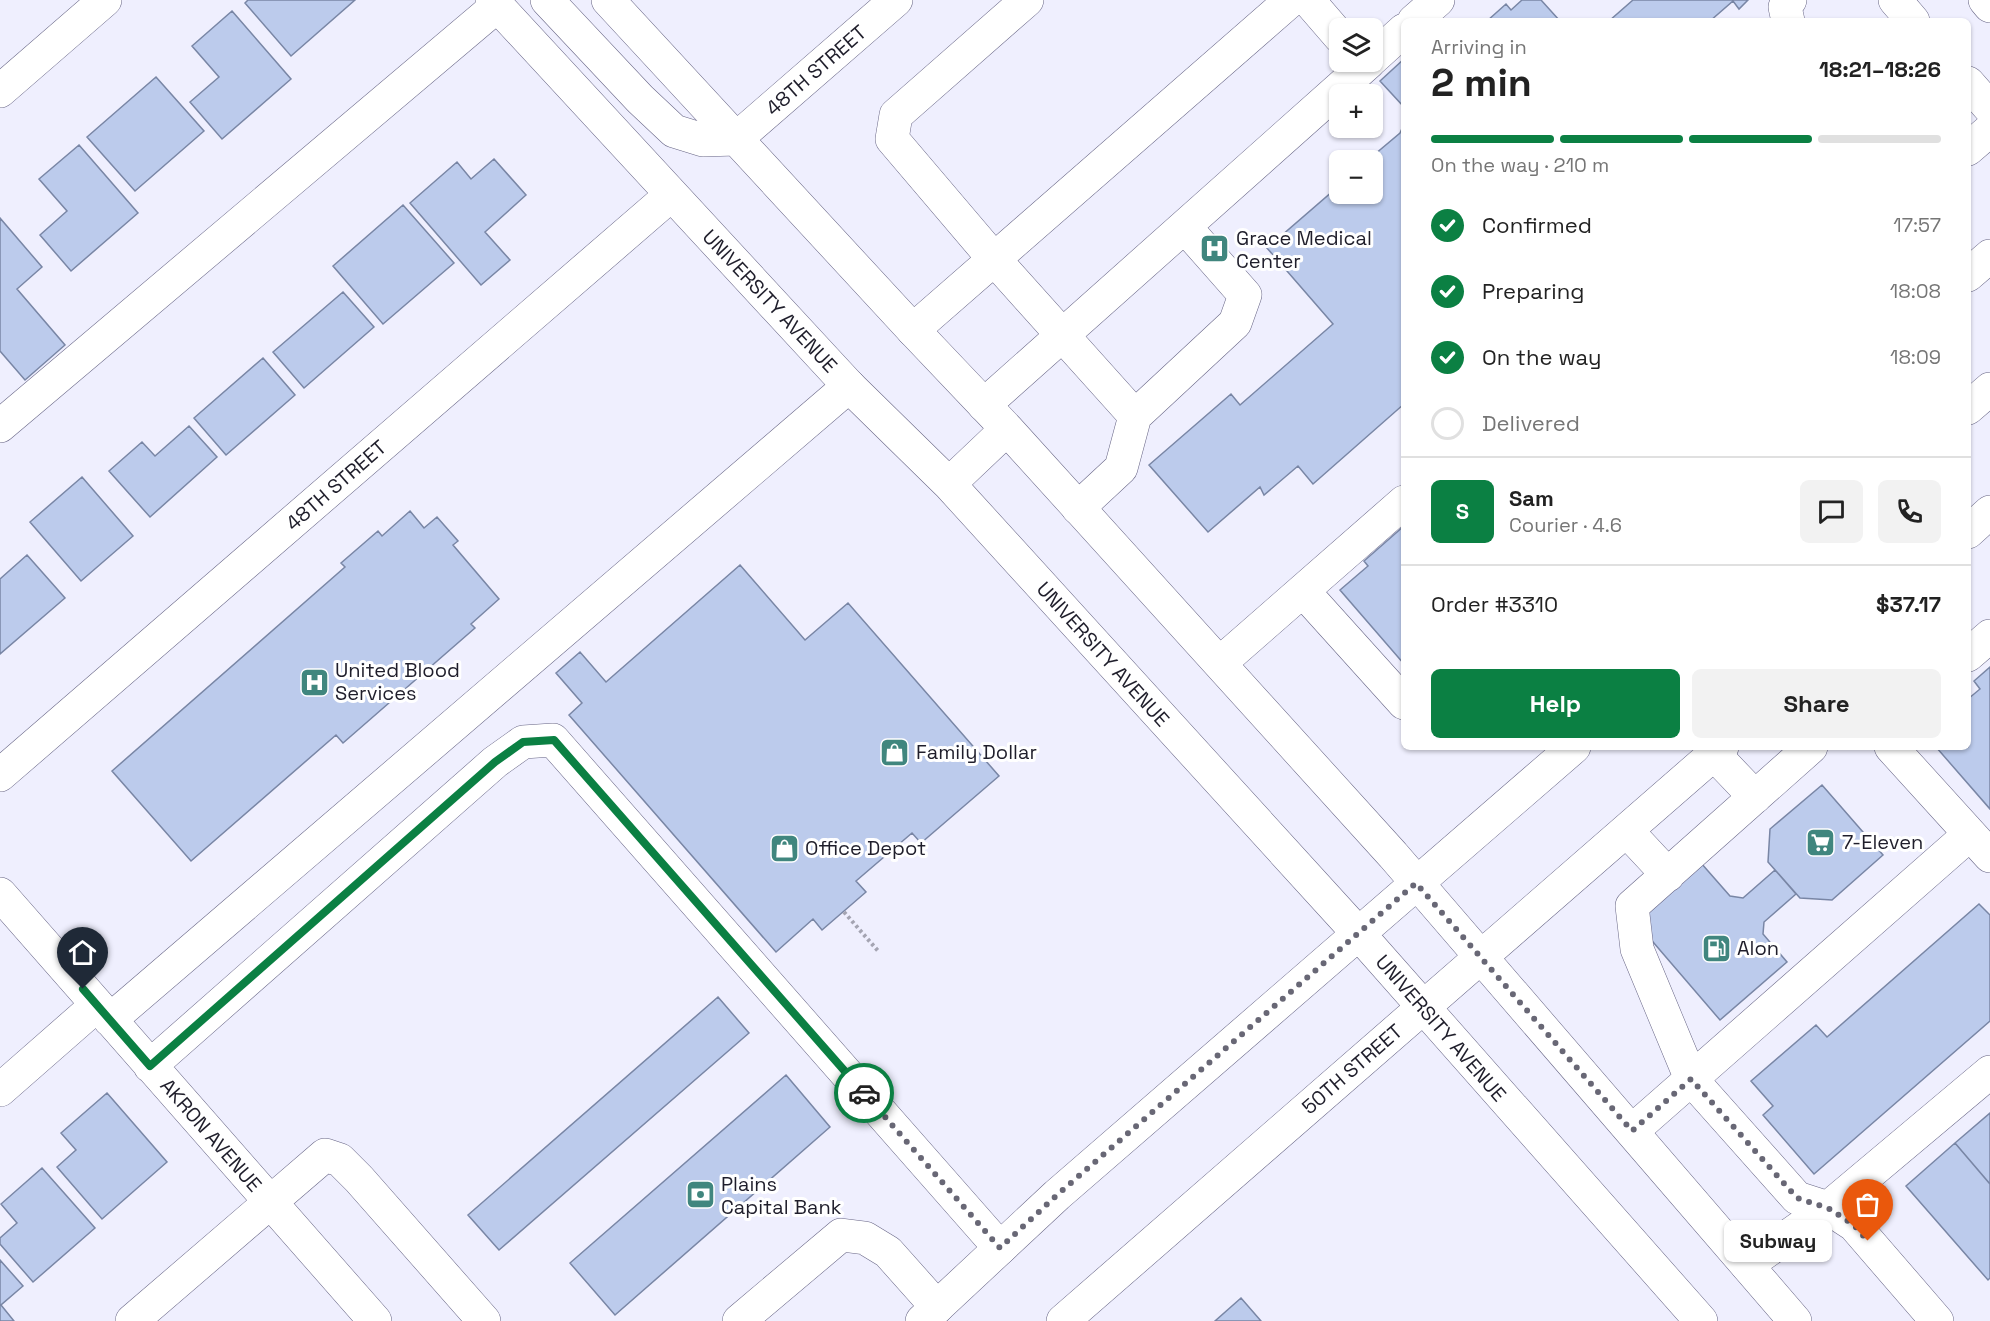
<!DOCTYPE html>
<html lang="en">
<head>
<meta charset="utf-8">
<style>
	:root { --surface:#fff; --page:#f2f2f2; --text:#222; --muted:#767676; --line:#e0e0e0; --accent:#0b8043 }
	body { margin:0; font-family:"Space Grotesk",sans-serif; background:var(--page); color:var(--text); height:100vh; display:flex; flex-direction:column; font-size:22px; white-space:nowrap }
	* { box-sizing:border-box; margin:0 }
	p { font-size:20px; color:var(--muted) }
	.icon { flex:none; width:33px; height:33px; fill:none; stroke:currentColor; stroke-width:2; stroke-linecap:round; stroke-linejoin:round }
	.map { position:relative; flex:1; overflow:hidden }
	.sheet { position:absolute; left:1401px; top:18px; width:570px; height:732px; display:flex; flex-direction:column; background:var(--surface); border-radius:9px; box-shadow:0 2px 4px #0004 }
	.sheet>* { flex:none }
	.fabs { position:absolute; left:1329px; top:18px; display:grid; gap:12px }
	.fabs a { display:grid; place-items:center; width:54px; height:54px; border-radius:9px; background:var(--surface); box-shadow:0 2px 4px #0004; font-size:30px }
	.pin { position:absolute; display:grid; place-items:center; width:51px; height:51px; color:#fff; margin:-62px -26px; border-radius:50% 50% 50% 0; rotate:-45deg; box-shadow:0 0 6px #0007 }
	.pin .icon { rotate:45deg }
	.courier { position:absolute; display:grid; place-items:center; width:60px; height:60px; margin:-30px; border:4px solid #0b8043; border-radius:50%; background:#fff; color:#222; box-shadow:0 2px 8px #0007 }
	.bubble { position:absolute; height:42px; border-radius:9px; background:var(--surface); box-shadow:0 2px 4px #0004; font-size:20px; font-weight:700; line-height:42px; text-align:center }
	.headline em { font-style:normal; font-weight:700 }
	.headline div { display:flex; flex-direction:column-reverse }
	.headline { display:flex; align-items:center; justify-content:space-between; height:102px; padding:0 30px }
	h1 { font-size:39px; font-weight:700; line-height:45px }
	.bar { display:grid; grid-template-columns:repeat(4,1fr); gap:9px 6px; align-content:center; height:72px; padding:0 30px }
	.bar i { height:8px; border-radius:4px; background:var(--line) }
	.bar .current { background:var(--accent) }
	.bar p { grid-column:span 4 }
	.line { display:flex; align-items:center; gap:15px; padding:0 30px; border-top:2px solid var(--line) }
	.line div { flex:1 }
	.round { display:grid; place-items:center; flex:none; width:63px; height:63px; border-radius:9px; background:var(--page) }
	ol { padding:0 30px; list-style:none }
	li { display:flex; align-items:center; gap:18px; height:66px }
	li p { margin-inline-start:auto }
	li .icon { padding:6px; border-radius:50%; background:var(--accent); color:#fff; stroke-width:4 }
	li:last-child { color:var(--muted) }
	li i { width:33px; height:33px; border:3px solid var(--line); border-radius:50% }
	.primary-button { display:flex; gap:12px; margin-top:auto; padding:12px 30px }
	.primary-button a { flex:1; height:69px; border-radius:9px; background:var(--accent); color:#fff; font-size:24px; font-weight:700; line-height:69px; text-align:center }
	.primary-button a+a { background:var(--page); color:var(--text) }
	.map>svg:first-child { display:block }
	.building { fill:#bccbec; stroke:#7986a5; stroke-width:1.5 }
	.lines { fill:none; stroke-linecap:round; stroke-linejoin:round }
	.minor-casing { stroke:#686686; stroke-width:34 }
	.major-casing { stroke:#686686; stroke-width:34 }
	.path { stroke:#a4a4b2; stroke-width:4; stroke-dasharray:3 3; stroke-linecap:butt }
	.minor { stroke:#fff; stroke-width:33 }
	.major { stroke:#fff; stroke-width:33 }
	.done { stroke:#686775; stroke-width:6; stroke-dasharray:0 10.8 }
	.route { stroke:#0b8043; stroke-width:8 }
	.labels { text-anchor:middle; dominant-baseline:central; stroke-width:6; stroke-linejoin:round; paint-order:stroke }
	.street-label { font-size:20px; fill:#1f1e2b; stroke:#fff }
	.poi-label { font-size:20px; fill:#1f1e2b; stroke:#fff; text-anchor:start }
</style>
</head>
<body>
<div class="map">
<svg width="1990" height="1321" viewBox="0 0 1990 1321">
	<rect width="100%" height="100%" fill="#efeffe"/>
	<path class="building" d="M248 0H355L291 56 245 3Z
		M1522 0H1541L1560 21H1487L1506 4 1511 10Z
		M1633 0H1748L1739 9 1733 1 1710 21H1609Z
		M232 11 291 79 222 139 190 102 219 77 192 46Z
		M1404 59V107L1380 81Z
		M156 77 204 131 135 191 87 137Z
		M1404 124V404L1313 484 1298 466 1264 495 1260 487 1208 532 1149 465 1231 394 1240 405 1333 324 1267 248 1340 185V194H1372V160H1368L1400 133Z
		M79 145 138 213 71 271 40 235 67 211 39 179Z
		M494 159 526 195 485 232 510 260 481 285 410 203 457 162 471 179Z
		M403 205 454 263 383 324 333 266Z
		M0 218 42 267 17 289 65 345 25 380 0 351Z
		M343 292 374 327 304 388 273 352Z
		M263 358 295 395 226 455 194 418Z
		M189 426 217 457 150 517 109 471 142 442 155 456Z
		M82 477 133 536 81 581 30 522Z
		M410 511 424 528 437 517 458 541 453 545 499 599 471 624 475 628 343 743 336 735 191 861 112 771 345 567 341 563 378 531 382 536Z
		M1404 526V664L1340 590 1368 566 1364 561Z
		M27 555 65 598 0 654V579Z
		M740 565 805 640 848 603 999 776 921 843 912 833 856 881 866 892 822 930 813 919 776 952 569 715 582 703 556 673 580 652 606 682Z
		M1990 667V809L1936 747H1968V699L1980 689 1974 681Z
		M1822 785 1883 855 1832 900 1800 898 1768 862 1770 829Z
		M1701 863 1730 896 1743 898 1775 870 1796 894 1764 922 1763 934 1787 962 1720 1020 1635 921Z
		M1979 904 1990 915V1021L1814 1174 1763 1115 1773 1106 1751 1081 1816 1025 1827 1037Z
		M718 997 749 1033 499 1250 468 1215Z
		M786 1075 830 1127 615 1315 570 1263Z
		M107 1093 167 1162 102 1219 57 1167 76 1150 61 1133Z
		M1990 1113V1184L1955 1143Z
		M1955 1143 1990 1184V1278L1988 1280 1906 1186Z
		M42 1168 95 1228 33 1282 0 1244V1238L17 1223 1 1204Z
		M0 1260 23 1286 1 1305 14 1321H0Z
		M1241 1298 1261 1321H1215Z"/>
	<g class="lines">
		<defs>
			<path id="minor" d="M1027 0 896 115 892 139 994 259 1135 416
				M1308 0 1340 37
				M1895 0 1913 21
				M1985 0 1990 6
				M1414 21 1438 0
				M1788 21 1785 7 1790 0
				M1372 59 1404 30
				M1968 83 1990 108
				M0 91 105 0
				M736 139 896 0
				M1968 149 1990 130
				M1968 275 1990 256
				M913 330 1291 0
				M984 405 1369 62
				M0 426 497 6
				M1078 508 1121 468 1135 416 1235 323 1245 295 1185 227
				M1303 591 1404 703
				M1968 655 1990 636
				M1220 663 1404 502
				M1811 747 1632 906 1637 949 1691 1079 1797 1198 1828 1208 1854 1225 1937 1321
				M1891 747 1990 856
				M1714 754 1755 797
				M0 775 671 195
				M1627 831 1668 875
				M0 894 375 1321
				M110 1020 849 386
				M150 1066 495 762 523 742 553 740 1000 1248
				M0 1090 97 1005
				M1632 1131 1970 834
				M1747 1265 1828 1208 1990 1072
				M132 1321 325 1155 340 1160 359 1179 484 1321
				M739 1321 841 1235 865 1238 888 1252 937 1307"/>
			<path id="major" d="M492 0 849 386 949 484 1358 933 1701 1321
				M547 0 640 99 674 131 703 140 736 139
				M608 0 913 330 1007 429 1393 855 1795 1321
				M1968 408 1990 389
				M949 484 1007 429
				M1968 532 1990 512
				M922 1321 1057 1195 1574 747
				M1063 1321C1283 1130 1503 939 1722 747"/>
		</defs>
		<use href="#minor" class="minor-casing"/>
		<use href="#major" class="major-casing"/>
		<path class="path" d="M844 912 879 952"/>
		<use href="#minor" class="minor"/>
		<use href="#major" class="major"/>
	</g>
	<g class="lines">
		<path class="done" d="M864 1093 1000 1248 1057 1195 1416 883 1632 1131 1691 1079 1797 1198 1828 1208 1854 1225 1868 1241"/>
		<path class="route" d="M83 989 150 1066 495 762 523 742 554 740 864 1093"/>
	</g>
	<defs>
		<symbol id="hospital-square" viewBox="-11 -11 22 22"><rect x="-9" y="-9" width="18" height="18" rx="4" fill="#40867e" stroke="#fff"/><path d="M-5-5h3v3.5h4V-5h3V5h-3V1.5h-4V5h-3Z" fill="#fff"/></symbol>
		<symbol id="shop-square" viewBox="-11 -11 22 22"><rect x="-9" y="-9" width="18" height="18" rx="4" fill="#40867e" stroke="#fff"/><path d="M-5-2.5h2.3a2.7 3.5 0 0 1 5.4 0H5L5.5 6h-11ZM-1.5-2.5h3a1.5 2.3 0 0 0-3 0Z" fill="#fff"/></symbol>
		<symbol id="supermarket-square" viewBox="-11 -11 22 22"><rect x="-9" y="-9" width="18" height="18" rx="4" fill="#40867e" stroke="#fff"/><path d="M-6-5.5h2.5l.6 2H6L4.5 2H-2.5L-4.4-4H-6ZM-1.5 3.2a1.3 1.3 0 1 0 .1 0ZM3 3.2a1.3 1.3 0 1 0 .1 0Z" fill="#fff"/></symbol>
		<symbol id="fuel-square" viewBox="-11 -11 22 22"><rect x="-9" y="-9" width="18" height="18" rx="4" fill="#40867e" stroke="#fff"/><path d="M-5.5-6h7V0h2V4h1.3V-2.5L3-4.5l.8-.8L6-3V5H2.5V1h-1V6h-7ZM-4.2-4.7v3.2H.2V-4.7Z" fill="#fff"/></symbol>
		<symbol id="bank-square" viewBox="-11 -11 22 22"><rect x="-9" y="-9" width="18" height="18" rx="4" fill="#40867e" stroke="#fff"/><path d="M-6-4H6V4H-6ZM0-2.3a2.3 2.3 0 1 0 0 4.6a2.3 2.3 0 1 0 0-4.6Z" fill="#fff"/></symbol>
	</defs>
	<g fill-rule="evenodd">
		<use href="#hospital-square" x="1198" y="232" width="33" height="33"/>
		<use href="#hospital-square" x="298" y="666" width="33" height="33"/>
		<use href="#shop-square" x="878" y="736" width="33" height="33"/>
		<use href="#supermarket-square" x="1804" y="826" width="33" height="33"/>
		<use href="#shop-square" x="768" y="832" width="33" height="33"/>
		<use href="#fuel-square" x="1700" y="932" width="33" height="33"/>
		<use href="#bank-square" x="684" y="1178" width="33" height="33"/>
	</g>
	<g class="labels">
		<g class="street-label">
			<text transform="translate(816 70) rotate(-41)">48TH STREET</text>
			<text transform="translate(770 301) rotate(47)">UNIVERSITY AVENUE</text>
			<text transform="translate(336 485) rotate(-41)">48TH STREET</text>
			<text transform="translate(1103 654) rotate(48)">UNIVERSITY AVENUE</text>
			<text transform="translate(1441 1028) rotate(49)">UNIVERSITY AVENUE</text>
			<text transform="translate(1352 1069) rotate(-41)">50TH STREET</text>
			<text transform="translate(211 1135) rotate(49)">AKRON AVENUE</text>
		</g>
		<g class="poi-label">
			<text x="1236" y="238">Grace Medical<tspan x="1236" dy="23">Center</tspan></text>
			<text x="335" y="670">United Blood<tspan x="335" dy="23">Services</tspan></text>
			<text x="916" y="752">Family Dollar</text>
			<text x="1842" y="842">7-Eleven</text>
			<text x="805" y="848">Office Depot</text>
			<text x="1737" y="948">Alon</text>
			<text x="721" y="1184">Plains<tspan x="721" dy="23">Capital Bank</tspan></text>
		</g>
	</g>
</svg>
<div class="fabs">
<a><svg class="icon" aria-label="layers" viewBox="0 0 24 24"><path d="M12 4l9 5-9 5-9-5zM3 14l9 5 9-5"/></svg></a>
<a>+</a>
<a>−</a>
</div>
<div class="pin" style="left:1868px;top:1241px;background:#ea580c"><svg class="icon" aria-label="bag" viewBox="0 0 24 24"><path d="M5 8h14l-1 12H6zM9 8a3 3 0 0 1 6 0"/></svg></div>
<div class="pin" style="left:83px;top:989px;background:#1f2937"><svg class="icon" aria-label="home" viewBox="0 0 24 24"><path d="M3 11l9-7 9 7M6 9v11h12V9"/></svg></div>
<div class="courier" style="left:864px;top:1093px"><svg class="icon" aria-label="car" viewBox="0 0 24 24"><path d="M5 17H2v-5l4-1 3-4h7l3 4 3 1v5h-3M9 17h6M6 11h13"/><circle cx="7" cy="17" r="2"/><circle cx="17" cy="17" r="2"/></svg></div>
<div class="bubble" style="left:1724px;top:1220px;width:108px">Subway</div>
<section class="sheet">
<div class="headline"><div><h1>2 min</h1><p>Arriving in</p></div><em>18:21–18:26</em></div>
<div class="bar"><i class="current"></i><i class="current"></i><i class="current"></i><i></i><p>On the way · 210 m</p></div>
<ol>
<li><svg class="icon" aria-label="check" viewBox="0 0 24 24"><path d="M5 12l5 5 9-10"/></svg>Confirmed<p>17:57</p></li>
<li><svg class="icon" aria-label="check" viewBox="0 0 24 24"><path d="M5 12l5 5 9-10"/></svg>Preparing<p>18:08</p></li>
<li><svg class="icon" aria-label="check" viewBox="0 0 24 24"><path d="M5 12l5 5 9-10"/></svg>On the way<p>18:09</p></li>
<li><i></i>Delivered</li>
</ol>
<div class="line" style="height:108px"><b class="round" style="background:var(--accent);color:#fff">S</b><div><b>Sam</b><p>Courier · 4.6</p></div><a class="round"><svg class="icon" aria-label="chat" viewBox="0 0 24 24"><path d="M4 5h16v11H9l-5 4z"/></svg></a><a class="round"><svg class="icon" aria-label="phone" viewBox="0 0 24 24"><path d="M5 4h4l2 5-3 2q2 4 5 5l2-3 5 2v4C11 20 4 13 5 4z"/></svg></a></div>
<div class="line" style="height:78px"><div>Order #3310</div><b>$37.17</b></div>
<div class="primary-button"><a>Help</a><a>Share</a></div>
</section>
</div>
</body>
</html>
